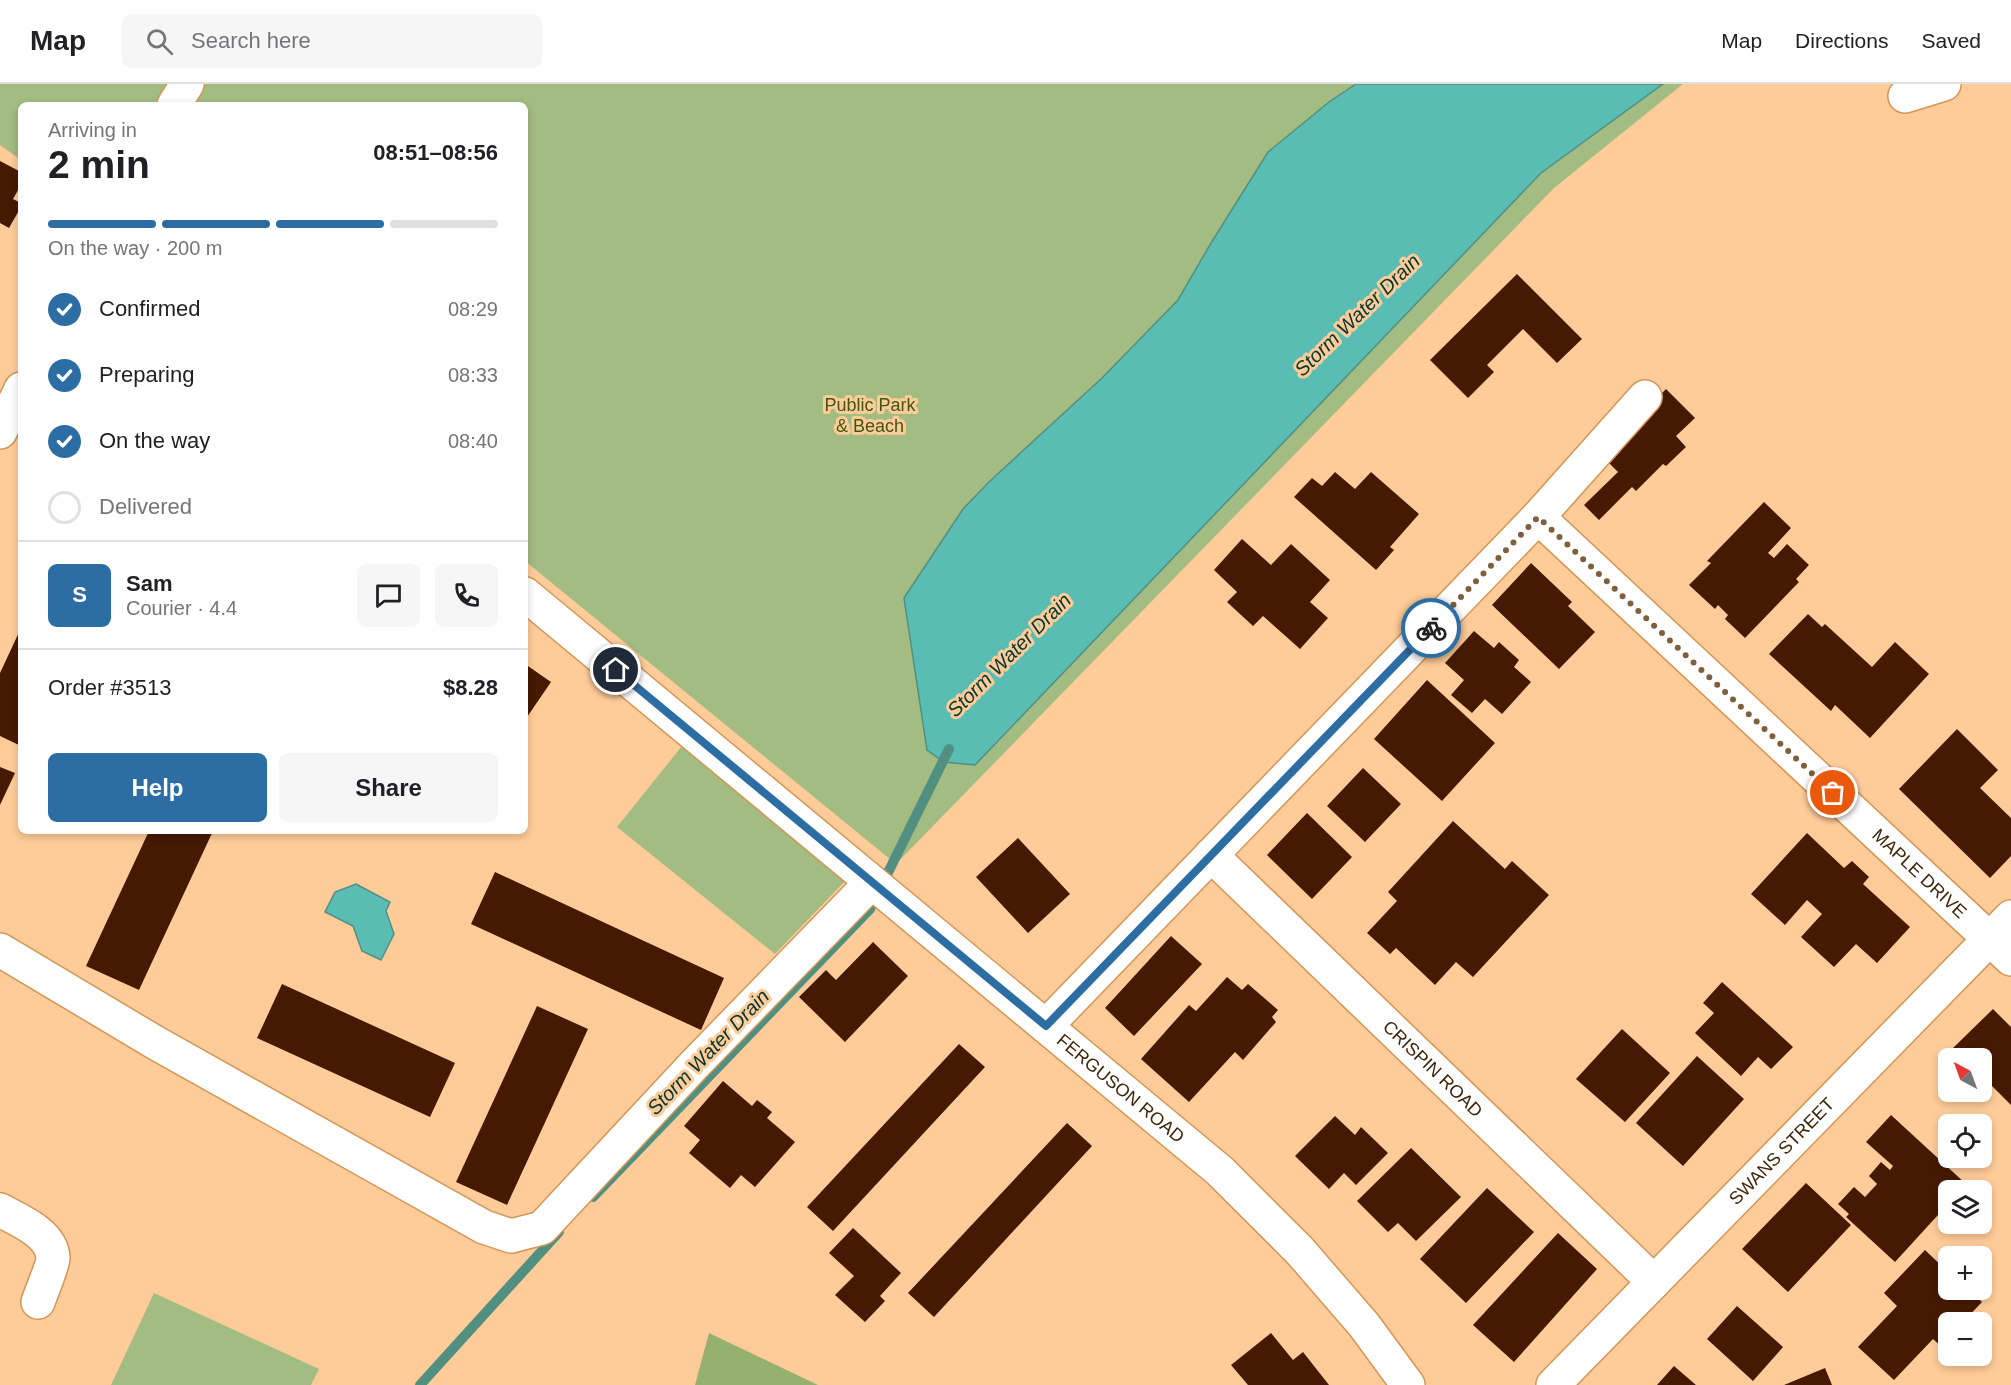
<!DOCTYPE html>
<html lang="en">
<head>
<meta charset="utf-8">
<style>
	:root { --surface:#fff; --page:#f6f6f6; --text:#202124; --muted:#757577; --line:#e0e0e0; --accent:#2c6ea4 }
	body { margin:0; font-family:Arial,sans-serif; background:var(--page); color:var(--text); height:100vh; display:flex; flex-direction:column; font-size:22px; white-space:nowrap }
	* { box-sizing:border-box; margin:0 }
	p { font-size:20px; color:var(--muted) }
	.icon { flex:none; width:33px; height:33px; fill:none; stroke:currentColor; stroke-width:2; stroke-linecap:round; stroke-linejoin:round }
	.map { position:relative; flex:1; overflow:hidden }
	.side { position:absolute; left:18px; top:18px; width:510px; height:732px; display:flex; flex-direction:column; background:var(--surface); border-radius:9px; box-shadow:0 3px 9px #0003 }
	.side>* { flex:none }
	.needle { width:39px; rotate:319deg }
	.fabs { position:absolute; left:1938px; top:964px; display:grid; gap:12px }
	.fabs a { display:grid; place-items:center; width:54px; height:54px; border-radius:9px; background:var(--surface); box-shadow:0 3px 9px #0003; font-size:30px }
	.pin { position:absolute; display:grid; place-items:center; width:51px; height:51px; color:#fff; margin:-26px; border:3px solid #fff; border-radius:50%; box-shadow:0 2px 6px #0007 }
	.courier { position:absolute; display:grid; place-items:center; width:60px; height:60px; margin:-30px; border:4px solid #2c6ea4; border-radius:50%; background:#fff; color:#222; box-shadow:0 2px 8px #0007 }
	.headline em { font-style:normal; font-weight:700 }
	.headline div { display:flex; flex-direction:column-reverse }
	.headline { display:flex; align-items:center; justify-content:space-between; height:102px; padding:0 30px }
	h1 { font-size:39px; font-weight:700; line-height:45px }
	.bar { display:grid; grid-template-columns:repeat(4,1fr); gap:9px 6px; align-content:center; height:72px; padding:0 30px }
	.bar i { height:8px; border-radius:4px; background:var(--line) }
	.bar .selected { background:var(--accent) }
	.bar p { grid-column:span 4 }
	.line { display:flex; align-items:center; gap:15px; padding:0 30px; border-top:2px solid var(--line) }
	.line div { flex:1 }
	.round { display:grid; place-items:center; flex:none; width:63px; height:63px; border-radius:9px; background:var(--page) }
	ol { padding:0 30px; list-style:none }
	li { display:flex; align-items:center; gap:18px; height:66px }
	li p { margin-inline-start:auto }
	li .icon { padding:6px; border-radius:50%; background:var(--accent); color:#fff; stroke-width:4 }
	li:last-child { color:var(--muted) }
	li i { width:33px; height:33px; border:3px solid var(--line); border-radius:50% }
	.button { display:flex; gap:12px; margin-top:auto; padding:12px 30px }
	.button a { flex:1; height:69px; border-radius:9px; background:var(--accent); color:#fff; font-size:24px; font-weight:700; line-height:69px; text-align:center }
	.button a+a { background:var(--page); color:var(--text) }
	header { display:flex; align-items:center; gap:36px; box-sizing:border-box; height:84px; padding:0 30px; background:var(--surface); border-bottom:2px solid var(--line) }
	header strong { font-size:28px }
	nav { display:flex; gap:33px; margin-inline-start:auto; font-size:21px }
	.search { width:420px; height:54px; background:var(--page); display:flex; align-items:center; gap:15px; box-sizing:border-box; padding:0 21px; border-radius:9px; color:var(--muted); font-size:22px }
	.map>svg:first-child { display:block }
	.green { fill:#a3bc81 }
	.forest { fill:#96b06f }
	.water { fill:#5abdb3; stroke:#518f80; stroke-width:1.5 }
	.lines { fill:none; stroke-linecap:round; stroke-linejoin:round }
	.stream { stroke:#518f80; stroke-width:10 }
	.building { fill:#461a02 }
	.minor-casing { stroke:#d29655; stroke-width:36 }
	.highway-casing { stroke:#d29655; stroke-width:36 }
	.minor { stroke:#fff; stroke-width:33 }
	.highway { stroke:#fff; stroke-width:33 }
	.done { stroke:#815f3b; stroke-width:6; stroke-dasharray:0 10.8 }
	.route { stroke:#2c6ea4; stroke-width:8 }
	.labels { text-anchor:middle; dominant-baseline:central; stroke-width:6; stroke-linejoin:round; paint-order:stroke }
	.park-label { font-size:18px; fill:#3f570e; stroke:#fc9 }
	.street-label { font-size:18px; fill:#3d2509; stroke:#fc9 }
	.water-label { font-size:20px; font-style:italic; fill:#053632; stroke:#fc9 }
</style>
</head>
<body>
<header>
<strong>Map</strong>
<div class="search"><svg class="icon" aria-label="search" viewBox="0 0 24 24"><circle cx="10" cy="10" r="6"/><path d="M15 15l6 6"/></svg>Search here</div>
<nav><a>Map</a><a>Directions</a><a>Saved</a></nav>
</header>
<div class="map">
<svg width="2011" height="1301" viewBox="0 0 2011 1301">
	<rect width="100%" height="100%" fill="#fc9"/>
	<path class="green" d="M0 0H1683L1554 104 896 780 525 477V21H21V76L0 61Z
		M682 662 847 795 775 870 617 743Z
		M154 1209 319 1285 311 1301H111Z"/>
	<path class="forest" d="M709 1249 818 1301H695Z"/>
	<path class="water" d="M1356 0H1663L1541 89 975 681 944 678 927 666 904 514 963 425 990 397 1102 294 1178 216 1211 159 1268 68 1329 18Z
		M356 800 390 818 386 827 394 850 381 876 362 867 353 842 325 828 335 808Z"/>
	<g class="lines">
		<path class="stream" d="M593 1113 870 825 949 665
			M420 1301 559 1148"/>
	</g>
	<path class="building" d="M0 77 21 88V101L13 115 21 119V123L9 144 0 139Z
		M1517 190 1582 255 1557 279 1523 245 1487 281 1494 288 1468 314 1430 276Z
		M1666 305 1695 334 1676 352 1686 363 1666 382 1663 380 1636 407 1632 403 1599 436 1584 421 1618 388 1601 371Z
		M1335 388 1355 405 1371 388 1419 430 1390 463 1394 466 1376 486 1294 413 1312 394 1322 402Z
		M1764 418 1791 444 1768 469 1774 474 1787 460 1809 481 1796 495 1799 498 1745 554 1725 535 1728 531 1718 521 1715 525 1689 501 1711 479 1707 477Z
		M1242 455 1271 481 1291 460 1330 496 1310 518 1328 534 1300 565 1263 532 1253 542 1227 518 1237 508 1214 486Z
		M1531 479 1572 518 1568 522 1595 548 1559 585 1492 521Z
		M1808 530 1822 543 1825 540 1872 583 1895 558 1929 590 1870 654 1835 621 1831 627 1769 570Z
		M21 544V662L0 652V589Z
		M1474 547 1494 564 1499 558 1519 576 1514 583 1531 598 1502 630 1485 615 1472 629 1451 611 1464 596 1445 579Z
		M525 580 551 598 525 636Z
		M1427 596 1495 659 1442 717 1374 655Z
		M1957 645 1998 686 1980 704 2011 734V772L1990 794 1899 705Z
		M0 683 15 689 0 721Z
		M1363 684 1401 720 1365 758 1327 722Z
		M1307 729 1352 773 1312 815 1267 771Z
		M1453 737 1505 785 1512 777 1549 811 1473 893 1456 878 1435 901 1396 864 1390 870 1367 849 1397 817 1388 808Z
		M149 747H213L139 906 86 882Z
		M1807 749 1844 784 1852 777 1869 793 1863 800 1910 843 1877 879 1856 860 1834 883 1801 853 1822 830 1807 816 1785 841 1751 810Z
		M1018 754 1070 810 1028 849 976 793Z
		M495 788 724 894 701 946 471 840Z
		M1171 852 1202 880 1134 952 1105 924Z
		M873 858 908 892 845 958 799 913 826 886 836 896Z
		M1227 893 1242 906 1248 900 1278 926 1272 933 1276 938 1243 976 1235 968 1189 1018 1141 975 1189 921 1196 927Z
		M1722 898 1793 963 1771 985 1758 973 1741 992 1695 949 1714 929 1703 919Z
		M282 900 455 979 430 1033 257 954Z
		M537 922 588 945 507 1121 456 1098Z
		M1993 925 2011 943V1021L1982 992V975H1965L1953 964Z
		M1622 945 1670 989 1625 1038 1576 995Z
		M959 960 985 983 833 1147 807 1123Z
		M1697 972 1744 1015 1683 1082 1636 1039Z
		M723 997 752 1022 757 1016 772 1028 767 1034 795 1058 755 1103 741 1091 730 1104 689 1069 700 1056 684 1042Z
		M1891 1031 1966 1100 1960 1107H1948V1120L1895 1178 1846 1133 1849 1130 1838 1120 1854 1103 1865 1113 1877 1100 1869 1092 1881 1078 1890 1086 1893 1082 1866 1058Z
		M1335 1032 1355 1051 1361 1043 1388 1069 1356 1101 1344 1089 1329 1105 1295 1072Z
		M1067 1039 1092 1062 934 1233 908 1209Z
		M1411 1064 1461 1113 1416 1157 1398 1139 1388 1148 1357 1117Z
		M1806 1099 1851 1141 1788 1208 1742 1165Z
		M1487 1104 1534 1148 1466 1219 1420 1175Z
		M853 1144 901 1189 880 1212 885 1217 865 1238 835 1211 854 1192 829 1169Z
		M1558 1149 1597 1185 1514 1278 1473 1241Z
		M1925 1166 1948 1188V1206H1968L1982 1218 1962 1239H1948V1254L1941 1262 1933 1255 1894 1296 1858 1263 1897 1222 1884 1209Z
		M1737 1222 1783 1263 1753 1297 1707 1255Z
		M1271 1249 1293 1276 1303 1268 1329 1301H1248L1231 1281Z
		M1674 1282 1696 1301H1657Z
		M1825 1284 1832 1301H1784Z"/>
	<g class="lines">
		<defs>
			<g id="minor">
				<path d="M1905 12 1944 0"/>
				<path id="s1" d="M1538 433 2011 875"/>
				<path id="s2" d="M525 510 1220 1087 1300 1167 1364 1241 1408 1301"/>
				<path id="s3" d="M1211 771 1654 1198"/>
				<path d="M0 866 156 959 484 1143 511 1152 542 1144 694 981 865 805 866 793"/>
				<path d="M1046 942 1538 433 1645 313"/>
				<path d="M0 1126C18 1136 52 1149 53 1174 53 1181 41 1209 38 1218"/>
				<path id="s4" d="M1553 1301 2011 833"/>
			</g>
			<path id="highway" d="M174 21 187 0
				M0 348 21 305"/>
		</defs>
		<use href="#minor" class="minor-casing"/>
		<use href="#highway" class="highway-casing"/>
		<use href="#minor" class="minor"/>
		<use href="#highway" class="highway"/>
	</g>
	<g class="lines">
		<path class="done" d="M1431 544 1538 433 1833 709"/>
		<path class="route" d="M616 586 1046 942 1431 544"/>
	</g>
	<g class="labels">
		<g class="park-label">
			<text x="870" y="321">Public Park<tspan x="870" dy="21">&amp; Beach</tspan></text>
		</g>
		<g class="street-label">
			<text stroke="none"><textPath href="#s1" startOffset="522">MAPLE DRIVE</textPath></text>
			<text stroke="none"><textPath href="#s3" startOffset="308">CRISPIN ROAD</textPath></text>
			<text stroke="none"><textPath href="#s2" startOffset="774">FERGUSON ROAD</textPath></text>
			<text stroke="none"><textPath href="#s4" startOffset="327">SWANS STREET</textPath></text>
		</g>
		<g class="water-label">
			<text transform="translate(1357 231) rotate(-44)">Storm Water Drain</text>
			<text transform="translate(1009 571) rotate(-45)">Storm Water Drain</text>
			<text transform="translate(708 968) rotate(-46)">Storm Water Drain</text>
		</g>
	</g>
</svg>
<div class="fabs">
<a><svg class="needle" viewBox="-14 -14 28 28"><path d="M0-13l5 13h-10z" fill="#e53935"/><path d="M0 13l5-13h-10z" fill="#757577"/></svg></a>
<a><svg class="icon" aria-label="locate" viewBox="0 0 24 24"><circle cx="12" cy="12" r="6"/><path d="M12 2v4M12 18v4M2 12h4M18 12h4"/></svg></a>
<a><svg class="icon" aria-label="layers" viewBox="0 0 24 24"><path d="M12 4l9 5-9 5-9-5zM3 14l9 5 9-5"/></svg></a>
<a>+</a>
<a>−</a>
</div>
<div class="pin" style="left:1833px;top:709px;background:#ea580c"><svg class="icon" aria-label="bag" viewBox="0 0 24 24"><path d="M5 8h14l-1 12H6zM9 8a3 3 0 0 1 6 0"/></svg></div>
<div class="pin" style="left:616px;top:586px;background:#1f2937"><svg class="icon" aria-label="home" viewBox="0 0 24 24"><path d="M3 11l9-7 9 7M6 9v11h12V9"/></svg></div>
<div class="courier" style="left:1431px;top:544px"><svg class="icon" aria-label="bike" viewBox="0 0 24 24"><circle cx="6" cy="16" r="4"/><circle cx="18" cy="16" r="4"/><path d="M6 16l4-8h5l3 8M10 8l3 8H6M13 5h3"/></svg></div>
<section class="side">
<div class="headline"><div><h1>2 min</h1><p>Arriving in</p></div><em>08:51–08:56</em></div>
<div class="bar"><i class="selected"></i><i class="selected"></i><i class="selected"></i><i></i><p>On the way · 200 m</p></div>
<ol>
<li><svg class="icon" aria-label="check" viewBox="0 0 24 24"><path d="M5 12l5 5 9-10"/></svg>Confirmed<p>08:29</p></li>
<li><svg class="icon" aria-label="check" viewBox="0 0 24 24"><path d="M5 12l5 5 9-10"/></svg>Preparing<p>08:33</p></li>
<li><svg class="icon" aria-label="check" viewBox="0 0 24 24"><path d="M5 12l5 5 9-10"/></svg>On the way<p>08:40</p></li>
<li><i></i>Delivered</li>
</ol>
<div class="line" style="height:108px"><b class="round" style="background:var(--accent);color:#fff">S</b><div><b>Sam</b><p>Courier · 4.4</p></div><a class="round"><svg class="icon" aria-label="chat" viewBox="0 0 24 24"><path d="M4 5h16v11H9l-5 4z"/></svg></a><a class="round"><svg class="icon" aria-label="phone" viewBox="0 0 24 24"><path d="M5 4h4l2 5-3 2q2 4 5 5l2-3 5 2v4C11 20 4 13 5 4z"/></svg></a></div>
<div class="line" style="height:78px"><div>Order #3513</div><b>$8.28</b></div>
<div class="button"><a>Help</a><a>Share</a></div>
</section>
</div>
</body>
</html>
